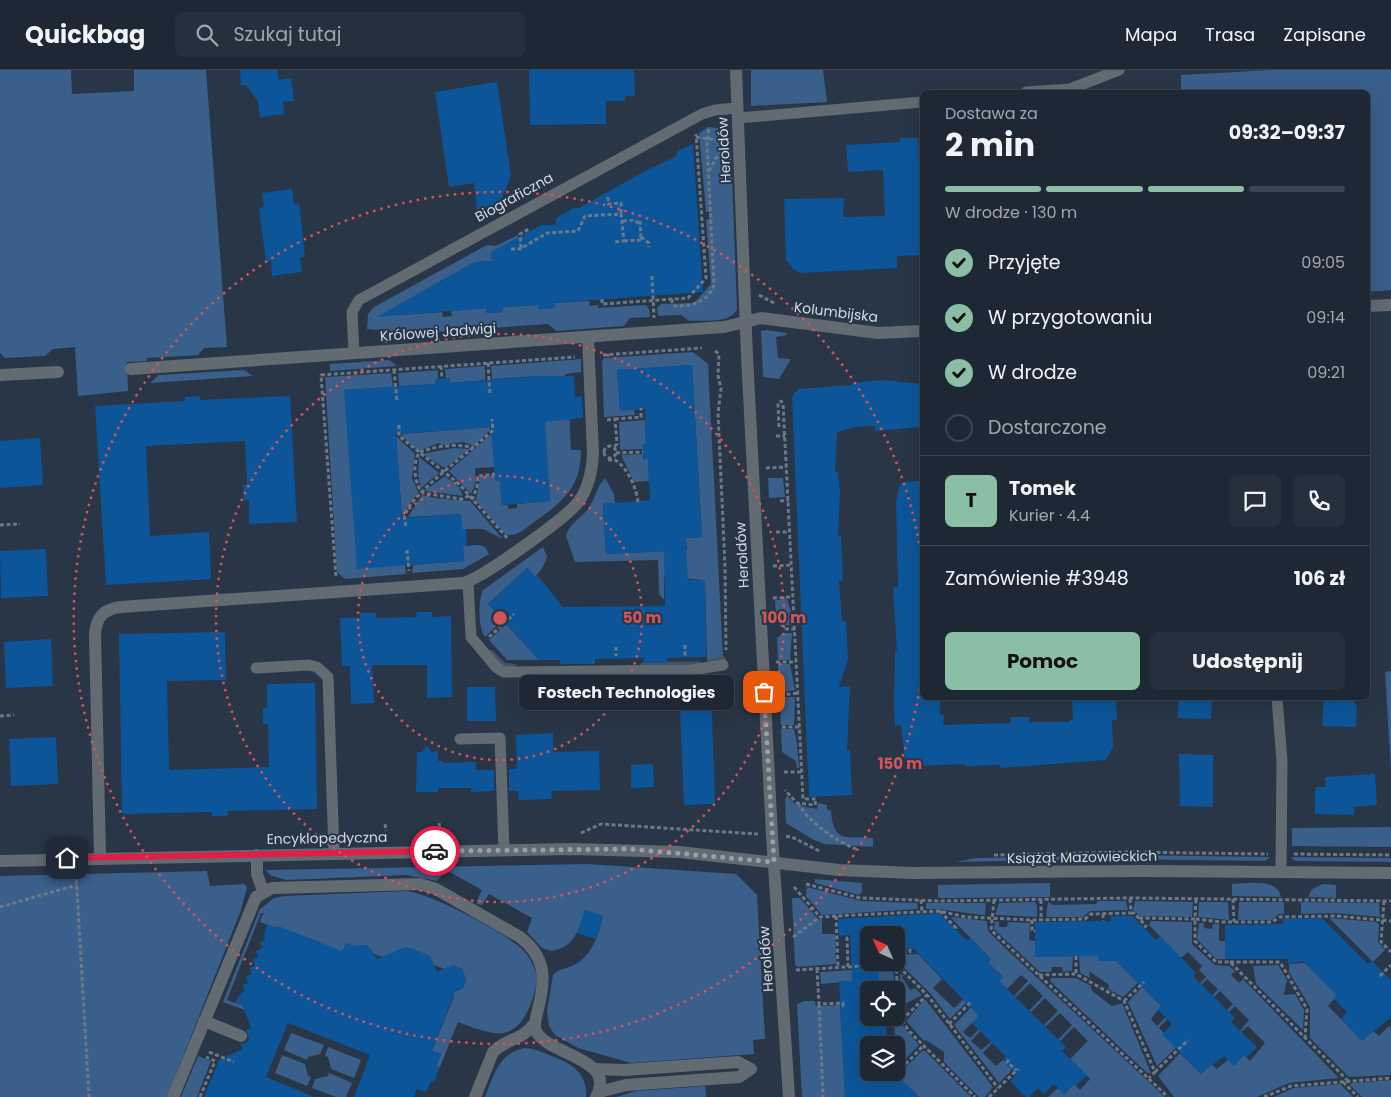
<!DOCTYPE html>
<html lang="pl">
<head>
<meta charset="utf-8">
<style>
	:root { --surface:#1e2835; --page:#26303d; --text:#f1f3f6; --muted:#a1a6ad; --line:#3c4450; --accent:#8abfa5 }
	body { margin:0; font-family:Poppins,sans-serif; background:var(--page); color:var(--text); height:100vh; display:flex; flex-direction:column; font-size:19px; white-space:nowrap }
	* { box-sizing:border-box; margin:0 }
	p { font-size:16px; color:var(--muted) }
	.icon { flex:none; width:28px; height:28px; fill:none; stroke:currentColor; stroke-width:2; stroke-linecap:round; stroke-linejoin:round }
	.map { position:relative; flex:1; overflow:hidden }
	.side { position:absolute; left:920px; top:20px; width:450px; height:610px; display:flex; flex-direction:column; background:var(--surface); border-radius:8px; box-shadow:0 5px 20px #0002,0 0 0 1px var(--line) }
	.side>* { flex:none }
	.needle { width:32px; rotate:315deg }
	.buttons { position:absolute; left:860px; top:856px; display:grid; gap:10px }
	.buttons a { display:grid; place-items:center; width:45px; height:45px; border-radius:8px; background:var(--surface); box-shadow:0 5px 20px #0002,0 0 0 1px var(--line); font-size:25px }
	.pin { position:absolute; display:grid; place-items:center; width:42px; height:42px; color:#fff; margin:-21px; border-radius:10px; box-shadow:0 2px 8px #0006 }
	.courier { position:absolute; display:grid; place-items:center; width:50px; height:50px; margin:-25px; border:4px solid #e11d48; border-radius:50%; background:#fff; color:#222; box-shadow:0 1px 6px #0007 }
	.bubble { position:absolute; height:35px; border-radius:8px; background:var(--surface); box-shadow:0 5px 20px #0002,0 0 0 1px var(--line); font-size:16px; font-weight:700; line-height:35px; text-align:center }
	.summary em { font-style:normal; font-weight:700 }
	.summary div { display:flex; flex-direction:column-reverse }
	.summary { display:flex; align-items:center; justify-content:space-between; height:85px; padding:0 25px }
	h1 { font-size:32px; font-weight:700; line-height:38px }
	.bar { display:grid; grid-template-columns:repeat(4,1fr); gap:8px 5px; align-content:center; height:60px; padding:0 25px }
	.bar i { height:6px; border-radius:4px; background:var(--line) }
	.bar .current { background:var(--accent) }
	.bar p { grid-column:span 4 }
	.line { display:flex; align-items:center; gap:12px; padding:0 25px; border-top:1px solid var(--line) }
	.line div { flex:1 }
	.round { display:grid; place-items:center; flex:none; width:52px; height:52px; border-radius:8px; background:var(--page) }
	ol { padding:0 25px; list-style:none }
	li { display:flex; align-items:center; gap:15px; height:55px }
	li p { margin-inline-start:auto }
	li .icon { padding:5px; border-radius:50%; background:var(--accent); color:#111; stroke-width:4 }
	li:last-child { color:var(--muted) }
	li i { width:28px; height:28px; border:2px solid var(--line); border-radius:50% }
	.button { display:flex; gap:10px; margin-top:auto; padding:10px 25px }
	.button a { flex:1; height:58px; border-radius:8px; background:var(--accent); color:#111; font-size:20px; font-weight:700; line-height:58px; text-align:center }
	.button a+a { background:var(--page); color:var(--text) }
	header { display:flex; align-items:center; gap:30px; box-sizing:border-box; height:70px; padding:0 25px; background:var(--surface); border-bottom:1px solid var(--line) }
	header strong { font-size:24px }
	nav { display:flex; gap:28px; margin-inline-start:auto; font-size:18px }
	.search { width:350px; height:45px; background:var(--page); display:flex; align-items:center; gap:12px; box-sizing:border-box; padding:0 18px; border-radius:8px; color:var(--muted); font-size:19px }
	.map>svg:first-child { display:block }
	.green { fill:#395f8a }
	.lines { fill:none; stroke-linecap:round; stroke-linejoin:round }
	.stream { stroke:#435466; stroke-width:5.5 }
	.building { fill:#0c5598 }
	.path { stroke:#6c7886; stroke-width:3; stroke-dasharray:4 2.5; stroke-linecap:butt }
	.lane { stroke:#626a72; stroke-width:11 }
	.street { stroke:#626a72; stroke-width:12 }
	.done { stroke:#96a1ae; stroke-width:5; stroke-dasharray:0 9 }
	.route { stroke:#e11d48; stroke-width:6 }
	.ring { fill:none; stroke:#d55557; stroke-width:2.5; stroke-dasharray:2.5 5 }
	.labels { text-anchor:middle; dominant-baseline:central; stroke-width:4; stroke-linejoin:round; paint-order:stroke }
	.street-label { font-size:14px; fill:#d1dbe5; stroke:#283647 }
	.centre { fill:#d55557; stroke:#283647; stroke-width:2.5 }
	.ring-label { font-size:15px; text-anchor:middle; font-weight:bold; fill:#d55557; stroke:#283647; stroke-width:4; stroke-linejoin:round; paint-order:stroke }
</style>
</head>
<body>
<header>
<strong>Quickbag</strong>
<div class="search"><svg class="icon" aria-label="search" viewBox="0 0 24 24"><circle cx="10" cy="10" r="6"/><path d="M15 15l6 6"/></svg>Szukaj tutaj</div>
<nav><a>Mapa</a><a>Trasa</a><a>Zapisane</a></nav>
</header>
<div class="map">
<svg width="1391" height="1027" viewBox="0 0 1391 1027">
	<rect width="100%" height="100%" fill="#283647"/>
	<path class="green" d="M0 0H71L72 24 134 21V0H206L227 277 204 278 198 285 147 288V291L127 292 128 321 78 326 75 277 53 279 45 286 5 288 0 283Z
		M751 0H823L827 32 751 36Z
		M1272 0H1391V220L1368 222V22H1181V5Z
		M708 57 719 58 723 64V80H731L737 239C731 254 703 250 689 251L681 245 658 246 657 238 661 234 694 233 711 214 706 150 709 149V142H706L699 63Z
		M518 165 519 173 491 182 492 191 474 192 451 209 440 210 441 215 433 216 400 234V245L442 242 443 247 452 246 451 241 486 238 487 243 503 242V237L538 235 539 239 554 238V233L589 231 590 236 598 235V238L646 235 649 239 650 247 630 248 624 256 556 261 548 254 394 265 387 273H381L380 260 367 259 368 244 374 237 487 175 496 176Z
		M767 260 786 263 787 265 776 267 778 288 791 289 779 309 763 307 761 261Z
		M693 282 708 294 723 588 707 592 705 510 664 507V529H663L659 524 658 490 575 492 566 466C568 455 581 448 588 439 595 429 597 416 605 408L614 424 615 433 603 434 606 484 687 480 686 468 702 467 692 295 617 300 620 340H634L635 345 604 347 602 291 604 288Z
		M581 289V302L565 304 566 322H568L571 380H581C581 419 562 432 533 453 524 459 517 467 506 465L476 431 480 407 495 406V411H500L502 435H508V439L517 438V434L550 431 540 306 492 309 491 296Z
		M389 290 397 296 330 301V294Z
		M485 296V310L450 313 446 308 445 299Z
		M244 300 253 306 150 313 159 305Z
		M438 300V309H435V314L399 316 398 303Z
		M391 303 393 317 345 320 405 495 406 504 345 509 337 502 325 307Z
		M645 350 646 374H643V379L620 380 619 352Z
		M490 357V360L474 376 463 372 442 375 439 373 418 381 402 366V364Z
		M496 360 498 397 475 398 476 412 471 424 449 401Z
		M396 366 415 384 412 408 418 422 402 446Z
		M453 378 470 379 445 398 422 384Z
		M643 384V389H648L649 411 634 412 621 385Z
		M419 387 439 403 421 418 418 405Z
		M445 406 459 417 463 426 424 421Z
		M768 408H783L785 427 769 428Z
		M422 425 435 428 470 431 503 469 483 459H462L460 444 408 447Z
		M480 475 485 477 489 484 463 499 412 503 413 495 464 491 463 476Z
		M543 477 547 487 543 497 535 507 527 498 488 534 503 550 485 567C478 557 478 531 483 520Z
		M787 529 791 542 792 555H785L776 546 775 530Z
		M506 554 539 590H507L489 570Z
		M783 563H792L790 590H778L777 568Z
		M778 594H790L795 620 780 623Z
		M1391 601V700L1385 602Z
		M780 627H795L794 655H781Z
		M781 659H794L797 673 799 698H797L796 691 782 682Z
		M787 726 796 735 817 739 818 733 827 735V740H831C833 774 846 766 873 768V777L824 774 812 769 786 753 785 729Z
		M1391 757V777L1292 776V758Z
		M1123 785 1270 787 1265 791 1106 789 956 792 975 788Z
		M1291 787 1391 788V792L1295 791Z
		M587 794 736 804 757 825 765 969 753 970 754 984 631 993 578 978 555 965 549 956 547 941 553 905C558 899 566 899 574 895 592 886 599 864 603 846L585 840C578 861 575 877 551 881L542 878 527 862 532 848 489 824 482 835 477 834V830L482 820 446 800 437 811 407 805 286 810 272 806 265 800Z
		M207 801 210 816 244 814 247 817 241 840 167 1027H0V806Z
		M815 809 862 813V822L859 825 815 813Z
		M1050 813V827L940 828 938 827V815Z
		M1232 814C1247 814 1277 807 1281 827L1232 826Z
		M1323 814 1336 815V828L1308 827 1312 819Z
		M807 817 862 831 917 833 918 839 822 845 806 826Z
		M406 821C430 823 506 863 523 880 528 885 533 893 535 900 539 911 535 922 531 933 515 975 493 965 458 952L440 997 436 996 441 984 432 981 454 926 452 923 463 918 466 909 462 899 453 895 444 899 434 895 430 886 406 877 383 887 374 884 367 875 354 876 346 873 340 888 319 872 277 856 276 858 260 852 262 845H266L261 843 227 930 254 940 253 943 223 932 260 839 274 828 285 826Z
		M792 828H800L818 849H822V864H835L836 894 798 897 795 895Z
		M1098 831H1126L1128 840 1090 841 1083 847H1046L1048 832 1054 835 1096 834Z
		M1135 831 1193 832 1192 847 1140 846 1133 840Z
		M1035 832 1037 835V847L995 845 999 833Z
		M1199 832H1228L1229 850 1198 847Z
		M1239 832H1284V844H1279L1272 850H1238Z
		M1301 832 1379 833 1380 847 1335 843 1301 844Z
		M926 833H986L985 845C965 844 946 838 926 839Z
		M953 847 987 851 988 861 1002 875 1165 1027H1048L1058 1018 1064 1024 1074 1014 1080 1020 1090 1009 1070 989 1088 971 1074 957 1060 971 1058 970 1072 955 1060 943 1045 957 1044 955 1058 941 1045 928 1031 942 1029 941 1043 926 1030 913 1016 927 1014 926 1028 911 1021 905 1007 919 999 911 1003 907 988 893 991 889 951 848Z
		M1329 848 1377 852 1379 855 1378 872 1385 880 1373 892Z
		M995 851 999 852V857H1007L1008 852 1030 853 1029 870 1035 871V887L1073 886 1072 901 1063 902 1062 897H1052L1051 902H1040L994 859Z
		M1151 851 1192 852V874L1215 895 1229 896 1235 901 1231 905 1239 913 1243 909 1339 1008 1289 1013 1257 1027H1174L1158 1006 1180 983 1201 1004 1211 994 1217 999 1228 990 1234 995 1244 985 1250 991 1265 973 1248 956 1241 962 1240 961 1249 950 1235 936 1229 942 1227 940 1233 934 1220 921 1214 927 1212 926 1218 919 1207 909 1201 915 1200 913 1206 907 1199 900 1202 896 1188 882 1181 888 1149 855Z
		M1199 853H1204V858L1212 859 1213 854H1219V871H1225V889H1216L1197 869Z
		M918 884 942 909 933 918 954 938 967 926 970 929 950 949 930 923 899 893V885Z
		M1079 886H1098V891H1116L1138 913 1123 927 1108 919 1109 915 1089 901 1090 908 1080 903Z
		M1305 893 1337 925 1328 936 1362 970 1373 961 1379 966 1389 956 1391 958V1005L1349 1007 1310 968V937L1289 902V894Z
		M1278 895 1287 910 1284 925 1295 924 1304 940 1303 960 1256 914 1253 896Z
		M893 898 895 920H879V909L821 914 820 902 867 899 878 904V899Z
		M900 904 904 905 902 907 910 920 915 918 922 925 901 936Z
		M1051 908H1076L1091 916 1092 921 1112 936 1122 933 1151 1003H1147L1050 911Z
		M1142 917 1161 936 1151 949 1157 956 1165 948 1167 949 1159 958 1176 975 1182 972 1157 996 1128 932Z
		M925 929 993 1017 985 1027H979L944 992V982L926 970 924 971 906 951Z
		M804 931H815L816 936 840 935 845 1023 848 1027H802L797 934Z
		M971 937 979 946 963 962 970 968 979 959 980 961 971 971 981 980 991 972 992 973 983 983 996 996 1003 990 1012 1000 999 1013 954 955Z
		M886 948H896L919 975 896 999 895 969 887 970 895 967 894 948Z
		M291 963 324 975 320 984 308 987 307 990 284 980Z
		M328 977 361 990 354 1008 331 999 328 987 325 986Z
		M524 978C534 978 542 982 551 986 571 993 588 1003 586 1027H485C494 1005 498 984 524 978Z
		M922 981H925L971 1027H919L897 1006Z
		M282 985 305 994 308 1006 311 1007 307 1016 275 1003Z
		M198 986 211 991 197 1027H181Z
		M329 1003 352 1013 346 1027H336L312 1018 315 1009 328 1006Z
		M1391 1010V1027H1362L1350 1015 1352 1013Z
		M1340 1014 1353 1027H1274L1293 1018Z
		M705 1016 706 1027H616L636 1021Z"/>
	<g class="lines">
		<path class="stream" d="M491 583 503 595 514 597
			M710 592 723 589
			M643 595 699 594"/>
	</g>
	<path class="building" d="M240 0H277L279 10 291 8 294 31 283 32 284 44 260 47 258 32 246 15H241Z
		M529 0H634L635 26H625V31H606V54L530 55Z
		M497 12 511 106 502 128 492 136 477 142 474 113 449 117 435 22Z
		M900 68H918L919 98H922V185L897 186V198L800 203 793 199 786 190 784 129 844 128 843 147 885 146 883 100 848 102 846 75 900 72Z
		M693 74 703 222 554 233 555 238 538 239V235L503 237V242L486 243V238L377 247 474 192 492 191 491 182 541 155H556V148L573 138H579L645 101 677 86 676 82Z
		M292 119 294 134 299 133 305 187 300 188 302 202 272 206 271 191 266 192 259 138 264 137 262 123Z
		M692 295 702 467 686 468V480L688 510H705L706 587 667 588V593H644V588L595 589V594H560V590H539L488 534 527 498 535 507 537 505 563 537 665 536 664 481 606 484 603 434 650 430 648 389 644 390 643 382V374H646L645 339 620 341 617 300Z
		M540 306H574L575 327 582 326 583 348 545 352 550 431 502 435 500 411H495L491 357 396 364 402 448 461 444 462 459H466L467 476H463L464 491 357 499 344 320 435 314V309L450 308V313Z
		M882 310 922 314V357L875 361V356L855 357 837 362 835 402H838L840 422 838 466H841L843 511H839L842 552 846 551 848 589 839 617 850 616 847 680H850L852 725 809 727 792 328 794 323 800 319 852 315V313Z
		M200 326V330L290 326 297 452 249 454V430H244L243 415H247L245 371 146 376 150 466 209 462 211 509 106 515 95 336 185 331V327Z
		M40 368 43 415 0 418V371Z
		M922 411V628H940V645H944L943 655 1011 653V647H1029V652H1069V650H1073L1072 628H1116L1117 650H1112L1113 677 1106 690 1000 698V695L965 696V694L913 696 905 690 901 655 895 656 894 637 895 581H897L893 517H898L896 432 899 417 903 412Z
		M46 479 48 526 1 528 0 481Z
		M416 542H432V547L451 546 452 627 427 628V595H372L374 633 351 634 350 596H342L340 548H360V543H376V548L417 547Z
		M225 562 226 610 167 611 169 700 269 697 268 654H263V638H267V614L315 613 317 739 227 741 228 746H212V742L122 744 119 564Z
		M51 569 53 616 6 618 4 572Z
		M644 608H667L668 623H644Z
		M560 609H595V624H561Z
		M711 615 715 734 684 735 679 617Z
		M467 617H495L496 651H467Z
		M1178 628H1212L1211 649 1178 648Z
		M1324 628H1354V634L1357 635 1356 657 1322 656Z
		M553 663V682L599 681 600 720 551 721 552 729 519 730 518 721H509V699H517L516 665Z
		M56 667 58 714 11 716 9 669Z
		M427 676 432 682 438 681V691H442V693L476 692V700H494V721L471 722V718H438V722H416L417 682H422Z
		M1179 684 1213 685V737L1180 736Z
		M653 694 654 717 631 718V695Z
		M1375 704 1377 735 1354 737V745L1315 744V721L1316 717H1326L1325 707Z
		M585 840 603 846 596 869 577 863Z
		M939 843 967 871 970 868 991 889 988 893 1003 908 999 911 1066 977 1062 981 1087 1005 1076 1016 1074 1014 1064 1024 1054 1014 1044 1024 1038 1018 1029 1027H1026L1010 1011 1017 1004 1003 990 1006 987 972 953 979 946 914 879 896 880V865H869V892H878L879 920H869V948H886L887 970H882V975H869V1002H894L918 1027H845L839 911H852L850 865 839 866 838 849Z
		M1111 846H1132L1156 870 1160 866 1196 903 1193 906 1235 948 1231 952 1257 977 1246 988 1244 985 1234 996 1224 986 1201 1004 1162 964 1172 954 1157 939 1161 936 1116 891H1098V886L1035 887V852L1111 851Z
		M1322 848 1368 894 1372 891 1391 910V947L1362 971 1341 949 1347 942 1333 928 1337 925 1303 891 1288 894V889H1225V855L1283 854 1282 849Z
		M267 855 276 858 277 856 342 881 346 873 354 876 367 875 377 889 406 877 430 886 437 902 453 895 462 899 466 909 463 918 455 921 432 981 441 984 436 996 440 997 434 1012 431 1011 426 1022 417 1019 414 1027H354L370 985 288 953 266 1007 314 1027H204L219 990 243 979 240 974 246 973 249 969 246 960 251 958 243 936 235 933 241 923 245 921 242 915 248 913 246 906 252 904 249 898 255 896 253 889 258 887 256 881 262 878 260 872 265 870 264 865Z"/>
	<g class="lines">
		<path class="path" d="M696 67 725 71
			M709 101 716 88 724 80
			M608 127V134L621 133V144
			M623 151 635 150 640 155
			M641 167 649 173V177
			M624 171 641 170 640 151
			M521 178 520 164 529 159
			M511 179H520L547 163 578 161 585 146 621 144 624 171 613 172
			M652 206 654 248
			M759 225 774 233
			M602 229V234L688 228 706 208 696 64
			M672 229V233L675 236C693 236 708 232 714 215L707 75 709 57
			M715 281 719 284 718 305 721 319 718 343 725 496 726 580
			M603 285 702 278
			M488 293 490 325
			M441 296 442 309
			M394 300 397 332
			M615 349 641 347V338
			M607 350 615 349 617 374 614 377
			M399 355V366L459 414 508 469
			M779 357 778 333 781 331 783 333 803 729H816L815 735 797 733 785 720
			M776 366H785
			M604 382a6 6 0 1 1 12 0a6 6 0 1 1-12 0Z
			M616 383 643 382
			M608 390H615C628 398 637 419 638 433
			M766 398 786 397
			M469 426 461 429 423 423C414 415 412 391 420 382 436 376 457 373 474 378
			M472 430 477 417 478 406 495 404
			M780 431 789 430
			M0 455 20 454
			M406 456C405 453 404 447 405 445 412 422 473 380 493 360L492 349
			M776 462H789
			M407 480 409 501
			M773 496 792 495
			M336 506 321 305 575 287
			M773 528 792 527
			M776 549 786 559H796
			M489 567 514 544
			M685 575V587
			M616 577V586
			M776 592H796
			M780 625 799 623
			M0 646 14 645
			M782 657H799
			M784 702H803
			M798 733C809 753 835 770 856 779
			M439 753 440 760
			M385 754 386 761
			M581 763 601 754 758 764
			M786 766 794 768 819 781
			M1294 784 1391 785
			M994 785 1123 782 1268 784
			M76 803 89 1027
			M806 814 860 828 941 831 1130 828 1391 831
			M794 817 820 847
			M1233 829 1234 852
			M921 830 922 842
			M994 830 991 860 1168 1027
			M1041 830V850
			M1384 831 1381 872 1391 882
			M0 837 77 815
			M940 841 956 858 955 859
			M1131 843H1134L1146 856 1144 857
			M1103 844V851
			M836 846 838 897
			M1139 848 1195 849 1196 829
			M1032 850V861H1035
			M793 867 820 847 836 846 939 841 966 847 1032 850 1085 849 1091 844 1131 843 1130 828
			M896 883 910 882V879
			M1076 886V904
			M1230 892H1280L1307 939 1305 968
			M896 893 899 946 909 961 975 1027
			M848 897 847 868H850
			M817 899 819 934 843 933V936H846
			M796 900 896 894 929 927 998 1018
			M1039 905 1076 904 1124 931 1155 1002 1149 1008
			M1380 906 1391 895
			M1124 931 1144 912
			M819 934 823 1027
			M902 950 927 925
			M949 954 972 931
			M209 982 234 992
			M1009 990 1007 992 1016 1000
			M1155 1002 1188 970
			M892 1008 924 975
			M1348 1011 1230 892H1216L1195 871V849L1222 852H1272L1280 847 1336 846 1391 851
			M1343 1012 1358 1027
			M200 1027 215 991 206 987
			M989 1027 1018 999
			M1264 1027 1291 1016 1391 1008"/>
		<path class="lane" d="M1026 22 1070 19 1119 0
			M738 48 922 32
			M354 283 352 242 359 230 702 44 715 40 737 38
			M468 512 471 567 496 597 504 602 692 600 723 595
			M256 598 309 595 317 597 328 607 334 783
			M1277 628 1282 691 1281 802
			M460 669 500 668 504 779"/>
		<path class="street" d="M736 0 747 286 772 765 789 1027
			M1368 236 1391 235
			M131 299 724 257 761 248 878 263 922 261
			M0 305 58 302
			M257 785V804L263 821
			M100 787 95 563C97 546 104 539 121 537L463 513C481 509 568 447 579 431 589 417 592 401 593 384L588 267
			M0 791 572 779 680 782 839 800 914 803 1140 801 1391 803
			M204 951 241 966
			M594 999 624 1000 738 992 751 999 739 1007 626 1015 599 1022
			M173 1027 256 827 272 818 420 814 436 819 520 867C546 887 546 909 538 939 537 946 533 954 536 961 547 985 618 988 596 1027
			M475 1027 493 982C507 968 522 971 535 953"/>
	</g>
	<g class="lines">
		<path class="done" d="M435 781 630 779 774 792 764 622"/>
		<path class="route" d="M67 788 435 781"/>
	</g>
	<g class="ring">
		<circle cx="500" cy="548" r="142"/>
		<circle cx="500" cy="548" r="284"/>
		<path d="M922 604A426 426 0 1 1 922 492"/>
	</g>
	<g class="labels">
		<g class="street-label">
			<text transform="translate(724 80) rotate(-93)">Heroldów</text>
			<text transform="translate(514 127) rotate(-29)">Biograficzna</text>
			<text transform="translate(836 242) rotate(7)">Kolumbijska</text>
			<text transform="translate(438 262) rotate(-4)">Królowej Jadwigi</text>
			<text transform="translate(742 485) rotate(-93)">Heroldów</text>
			<text transform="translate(327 768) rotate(-1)">Encyklopedyczna</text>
			<text transform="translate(1082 787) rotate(-1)">Książąt Mazowieckich</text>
			<text transform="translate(766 889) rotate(-94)">Heroldów</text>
		</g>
	</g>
	<circle cx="500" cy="548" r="8" class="centre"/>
	<g class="ring-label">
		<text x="642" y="553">50 m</text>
		<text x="784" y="553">100 m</text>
		<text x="900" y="699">150 m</text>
	</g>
</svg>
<div class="buttons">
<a><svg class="needle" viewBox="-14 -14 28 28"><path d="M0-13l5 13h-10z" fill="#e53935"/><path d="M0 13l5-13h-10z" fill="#a1a6ad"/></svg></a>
<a><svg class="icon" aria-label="locate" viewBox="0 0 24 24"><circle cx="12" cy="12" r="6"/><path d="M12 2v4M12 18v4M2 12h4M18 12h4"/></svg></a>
<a><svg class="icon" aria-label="layers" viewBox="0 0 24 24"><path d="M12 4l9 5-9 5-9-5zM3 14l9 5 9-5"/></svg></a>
</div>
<div class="pin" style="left:764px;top:622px;background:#ea580c"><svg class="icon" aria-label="bag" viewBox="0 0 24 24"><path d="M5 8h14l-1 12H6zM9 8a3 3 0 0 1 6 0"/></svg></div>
<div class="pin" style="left:67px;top:788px;background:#1f2937"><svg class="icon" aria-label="home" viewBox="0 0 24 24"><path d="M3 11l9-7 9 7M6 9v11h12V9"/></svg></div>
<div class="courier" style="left:435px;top:781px"><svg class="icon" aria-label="car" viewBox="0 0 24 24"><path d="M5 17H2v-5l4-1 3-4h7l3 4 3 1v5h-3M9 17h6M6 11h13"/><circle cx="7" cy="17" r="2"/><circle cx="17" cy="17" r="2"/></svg></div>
<div class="bubble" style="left:519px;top:605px;width:215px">Fostech Technologies</div>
<section class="side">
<div class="summary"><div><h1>2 min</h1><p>Dostawa za</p></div><em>09:32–09:37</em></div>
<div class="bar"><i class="current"></i><i class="current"></i><i class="current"></i><i></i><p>W drodze · 130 m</p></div>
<ol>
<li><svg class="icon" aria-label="check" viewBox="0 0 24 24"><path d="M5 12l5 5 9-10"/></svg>Przyjęte<p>09:05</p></li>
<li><svg class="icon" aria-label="check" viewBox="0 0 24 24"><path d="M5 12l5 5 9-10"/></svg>W przygotowaniu<p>09:14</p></li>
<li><svg class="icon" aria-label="check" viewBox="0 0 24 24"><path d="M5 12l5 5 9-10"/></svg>W drodze<p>09:21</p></li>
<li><i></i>Dostarczone</li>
</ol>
<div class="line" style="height:90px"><b class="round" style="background:var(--accent);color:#111">T</b><div><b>Tomek</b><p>Kurier · 4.4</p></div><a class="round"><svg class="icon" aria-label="chat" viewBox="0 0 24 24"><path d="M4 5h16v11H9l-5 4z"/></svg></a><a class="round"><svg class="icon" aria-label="phone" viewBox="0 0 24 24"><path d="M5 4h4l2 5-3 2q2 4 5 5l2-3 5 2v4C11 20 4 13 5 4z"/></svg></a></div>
<div class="line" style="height:65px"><div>Zamówienie #3948</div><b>106 zł</b></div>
<div class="button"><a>Pomoc</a><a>Udostępnij</a></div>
</section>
</div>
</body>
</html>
